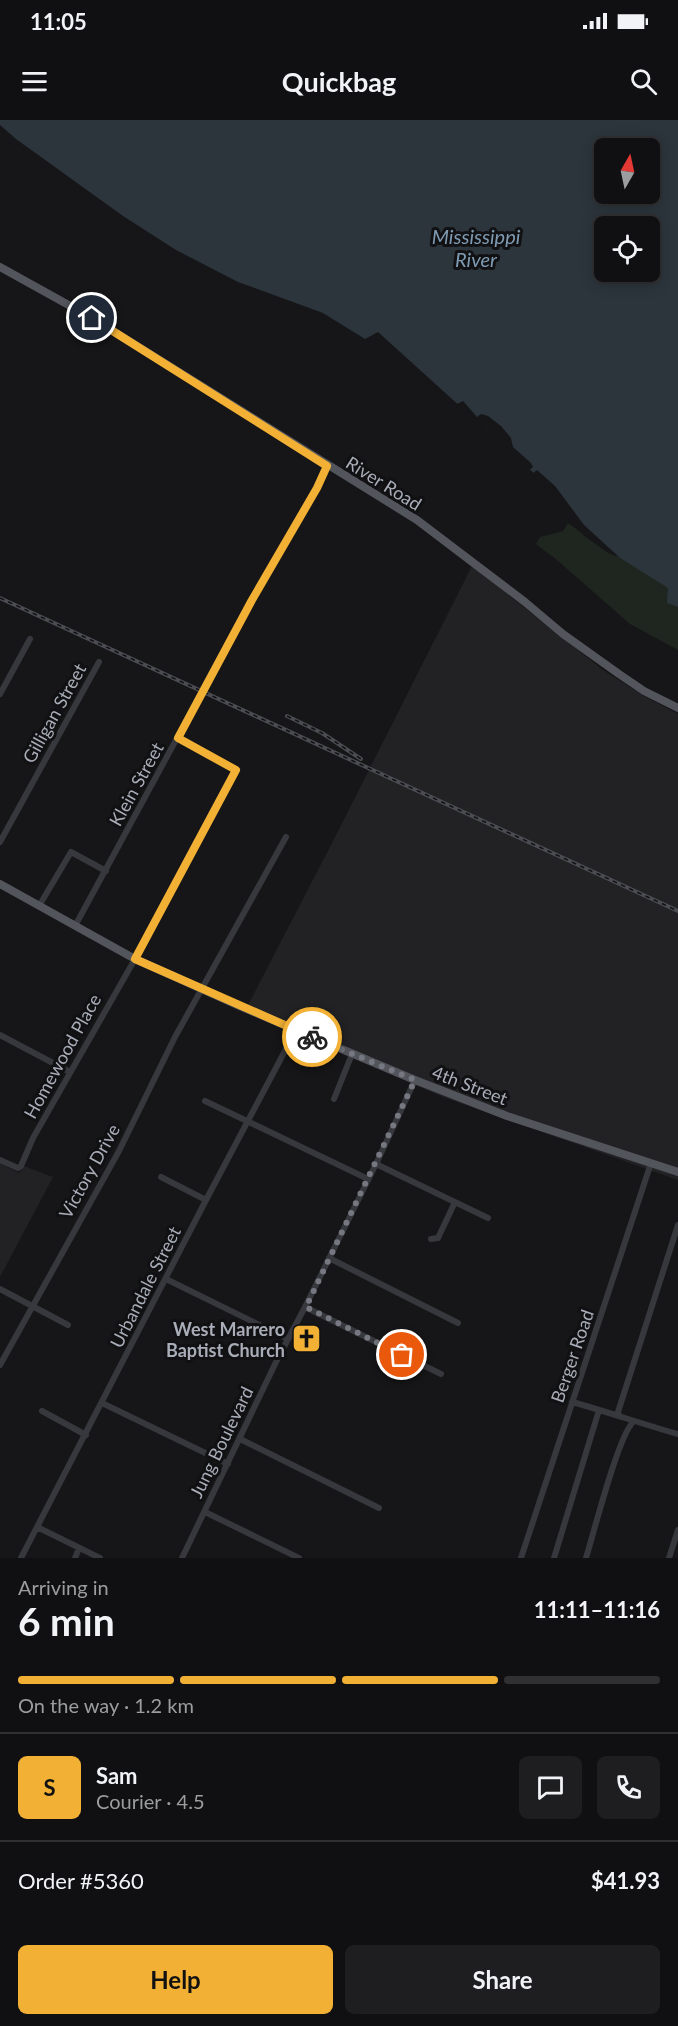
<!DOCTYPE html>
<html lang="en">
<head>
<meta charset="utf-8">
<style>
	:root { --surface:#101012; --page:#1e1e20; --text:#f1f3f6; --muted:#9c9d9f; --line:#303032; --accent:#f2b134 }
	body { margin:0; font-family:Lato,sans-serif; background:var(--page); color:var(--text); height:100vh; display:flex; flex-direction:column; font-size:22px; white-space:nowrap }
	* { box-sizing:border-box; margin:0 }
	p { font-size:20px; color:var(--muted) }
	.icon { flex:none; width:33px; height:33px; fill:none; stroke:currentColor; stroke-width:2; stroke-linecap:round; stroke-linejoin:round }
	.map { position:relative; height:1438px; overflow:hidden }
	.drawer { display:flex; flex-direction:column; background:var(--surface); flex:1 }
	.drawer>* { flex:none }
	.needle { width:39px; rotate:9deg }
	.tools { position:absolute; left:594px; top:18px; display:grid; gap:12px }
	.tools a { display:grid; place-items:center; width:66px; height:66px; border-radius:9px; background:var(--surface); box-shadow:0 3px 15px #0003,0 0 0 2px var(--line); font-size:30px }
	.pin { position:absolute; display:grid; place-items:center; width:51px; height:51px; color:#fff; margin:-26px; border:3px solid #fff; border-radius:50%; box-shadow:0 2px 6px #0007 }
	.courier { position:absolute; display:grid; place-items:center; width:60px; height:60px; margin:-30px; border:4px solid #f2b134; border-radius:50%; background:#fff; color:#222; box-shadow:0 2px 8px #0007 }
	.overview em { font-style:normal; font-weight:700 }
	.overview div { display:flex; flex-direction:column-reverse }
	.overview { display:flex; align-items:center; justify-content:space-between; height:102px; padding:0 18px }
	h1 { font-size:39px; font-weight:700; line-height:45px }
	.bar { display:grid; grid-template-columns:repeat(4,1fr); gap:9px 6px; align-content:center; height:72px; padding:0 18px }
	.bar i { height:8px; border-radius:4px; background:var(--line) }
	.bar .active { background:var(--accent) }
	.bar p { grid-column:span 4 }
	.line { display:flex; align-items:center; gap:15px; padding:0 18px; border-top:2px solid var(--line) }
	.line div { flex:1 }
	.round { display:grid; place-items:center; flex:none; width:63px; height:63px; border-radius:9px; background:var(--page) }
	.cta { display:flex; gap:12px; margin-top:auto; padding:12px 18px }
	.cta a { flex:1; height:69px; border-radius:9px; background:var(--accent); color:#111; font-size:24px; font-weight:700; line-height:69px; text-align:center }
	.cta a+a { background:var(--page); color:var(--text) }
	.status { display:flex; justify-content:space-between; align-items:center; height:42px; padding:0 30px; background:var(--surface); direction:ltr }
	.status svg { height:16px; fill:currentColor }
	header { display:flex; justify-content:space-between; align-items:center; height:78px; padding:0 18px; background:var(--surface); font-size:27px; font-weight:700 }
	.map>svg:first-child { display:block }
	.built { fill:#222225 }
	.green { fill:#1e261f }
	.water { fill:#2c353c; fill-rule:evenodd }
	.pier { fill:#161618 }
	.lines { fill:none; stroke-linecap:round; stroke-linejoin:round }
	.minor { stroke:#37383d; stroke-width:6 }
	.major { stroke:#53555c; stroke-width:8 }
	.rail-casing { stroke:#4a4c52; stroke-width:4 }
	.rail { stroke:#111113; stroke-width:1.5; stroke-dasharray:4.5; stroke-linecap:butt }
	.done { stroke:#757880; stroke-width:6; stroke-dasharray:0 10.8 }
	.route { stroke:#f2b134; stroke-width:8 }
	.labels { text-anchor:middle; dominant-baseline:central; stroke-width:6; stroke-linejoin:round; paint-order:stroke }
	.street-label { font-size:18px; fill:#a8adb8; stroke:#111113 }
	.poi-label { font-size:18px; font-weight:bold; fill:#a8adb8; stroke:#111113; text-anchor:end }
	.water-label { font-size:20px; font-style:italic; fill:#7f9bb3; stroke:#111113 }
</style>
</head>
<body>
<div class="status"><b>11:05</b><svg viewBox="0 0 49 12"><path d="M0 12V9h3v3zM5 12V6h3v6zM10 12V3h3v9zM15 12V0h3v12zM26 1h20v11H26zM47 4h2v5h-2z"/></svg></div>
<header><svg class="icon" aria-label="menu" viewBox="0 0 24 24"><path d="M4 6h16M4 12h16M4 18h16"/></svg>Quickbag<svg class="icon" aria-label="search" viewBox="0 0 24 24"><circle cx="10" cy="10" r="6"/><path d="M15 15l6 6"/></svg></header>
<div class="map">
<svg width="678" height="1438" viewBox="0 0 678 1438">
	<rect width="100%" height="100%" fill="#161618"/>
	<path class="built" d="M472 446 603 550 644 576 678 594V1060L443 977 245 891 332 723Z
		M0 1043 19 1053 24 1046 53 1057 0 1157Z"/>
	<path class="green" d="M568 403 607 432 678 462V530L630 504 557 440 536 424 540 417 563 411Z"/>
	<path class="water" d="M0 0H678V487L667 483 668 468 590 419 559 376 378 212 365 219 323 193 238 162 176 130 123 96 16 19 0 5ZM604 28H650V74H604ZM604 106H650V152H604Z"/>
	<path class="pier" d="M463 281 477 297 481 294 488 296 501 306 511 318 513 327 531 343 533 347 527 352 499 326 488 311 481 309 455 285Z
		M537 350 555 366 584 405 619 437 607 432 583 415 568 397 557 378 531 355Z"/>
	<g class="lines">
		<path class="minor" d="M0 574 30 519
			M0 722 99 542
			M39 786 71 732 106 751
			M75 806 252 480 317 367 327 346
			M0 915 70 952
			M334 979 352 934
			M205 981 368 1059
			M0 1040 18 1048 21 1046 33 1018 135 839 236 650 178 618
			M376 1044 488 1098
			M161 1057 206 1080
			M431 1119 438 1118 455 1082
			M329 1138 458 1203
			M166 1159 288 1219
			M0 1169 68 1205
			M305 1187 441 1254
			M0 1245 119 1031 175 917 286 717
			M572 1282C608 1292 642 1304 678 1314
			M102 1283 228 1344
			M42 1291 86 1315
			M619 1295 618 1292 678 1105
			M240 1319 379 1388
			M205 1392 299 1438
			M37 1407 100 1438
			M21 1438 206 1080 296 910
			M75 1438 79 1428
			M182 1438 277 1240 305 1187 376 1044 415 960
			M521 1438 651 1043
			M554 1438 599 1290
			M586 1438C594 1412 618 1317 633 1302
			M669 1438 678 1410"/>
		<path class="major" d="M0 147 92 198 417 400 525 482 563 514 619 554 644 571 678 588
			M0 764 135 839 242 887 415 960 507 996 678 1052"/>
		<defs>
			<path id="rail" d="M0 478 678 791
				M287 596 322 613 361 639"/>
		</defs>
		<use href="#rail" class="rail-casing"/>
		<use href="#rail" class="rail"/>
	</g>
	<g class="lines">
		<path class="done" d="M312 917 415 960 306 1187 402 1235"/>
		<path class="route" d="M92 198 327 346 317 368 252 480 178 618 236 650 135 839 312 917"/>
	</g>
	<defs>
		<symbol id="church-square" viewBox="-11 -11 22 22"><rect x="-9" y="-9" width="18" height="18" rx="4" fill="#f2b134" stroke="#111113"/><path d="M-1.2-6h2.4v3.5h3.3v2.4h-3.3V6h-2.4V-.1h-3.3v-2.4h3.3Z" fill="#111"/></symbol>
	</defs>
	<g fill-rule="evenodd">
		<use href="#church-square" x="290" y="1202" width="33" height="33"/>
	</g>
	<g class="labels">
		<g class="street-label">
			<text transform="translate(384 363) rotate(32)">River Road</text>
			<text transform="translate(54 593) rotate(-61)">Gilligan Street</text>
			<text transform="translate(136 664) rotate(-61)">Klein Street</text>
			<text transform="translate(62 936) rotate(-61)">Homewood Place</text>
			<text transform="translate(470 965) rotate(21)">4th Street</text>
			<text transform="translate(89 1051) rotate(-61)">Victory Drive</text>
			<text transform="translate(145 1167) rotate(-63)">Urbandale Street</text>
			<text transform="translate(572 1236) rotate(-71)">Berger Road</text>
			<text transform="translate(221 1322) rotate(-64)">Jung Boulevard</text>
		</g>
		<g class="poi-label">
			<text x="285" y="1209">West Marrero<tspan x="285" dy="21">Baptist Church</tspan></text>
		</g>
		<g class="water-label">
			<text x="476" y="116">Mississippi<tspan x="476" dy="23">River</tspan></text>
		</g>
	</g>
</svg>
<div class="tools">
<a><svg class="needle" viewBox="-14 -14 28 28"><path d="M0-13l5 13h-10z" fill="#e53935"/><path d="M0 13l5-13h-10z" fill="#9c9d9f"/></svg></a>
<a><svg class="icon" aria-label="locate" viewBox="0 0 24 24"><circle cx="12" cy="12" r="6"/><path d="M12 2v4M12 18v4M2 12h4M18 12h4"/></svg></a>
</div>
<div class="pin" style="left:402px;top:1235px;background:#ea580c"><svg class="icon" aria-label="bag" viewBox="0 0 24 24"><path d="M5 8h14l-1 12H6zM9 8a3 3 0 0 1 6 0"/></svg></div>
<div class="pin" style="left:92px;top:198px;background:#1f2937"><svg class="icon" aria-label="home" viewBox="0 0 24 24"><path d="M3 11l9-7 9 7M6 9v11h12V9"/></svg></div>
<div class="courier" style="left:312px;top:917px"><svg class="icon" aria-label="bike" viewBox="0 0 24 24"><circle cx="6" cy="16" r="4"/><circle cx="18" cy="16" r="4"/><path d="M6 16l4-8h5l3 8M10 8l3 8H6M13 5h3"/></svg></div>
</div>
<section class="drawer">
<div class="overview"><div><h1>6 min</h1><p>Arriving in</p></div><em>11:11–11:16</em></div>
<div class="bar"><i class="active"></i><i class="active"></i><i class="active"></i><i></i><p>On the way · 1.2 km</p></div>
<div class="line" style="height:108px"><b class="round" style="background:var(--accent);color:#111">S</b><div><b>Sam</b><p>Courier · 4.5</p></div><a class="round"><svg class="icon" aria-label="chat" viewBox="0 0 24 24"><path d="M4 5h16v11H9l-5 4z"/></svg></a><a class="round"><svg class="icon" aria-label="phone" viewBox="0 0 24 24"><path d="M5 4h4l2 5-3 2q2 4 5 5l2-3 5 2v4C11 20 4 13 5 4z"/></svg></a></div>
<div class="line" style="height:78px"><div>Order #5360</div><b>$41.93</b></div>
<div class="cta"><a>Help</a><a>Share</a></div>
</section>
</body>
</html>
